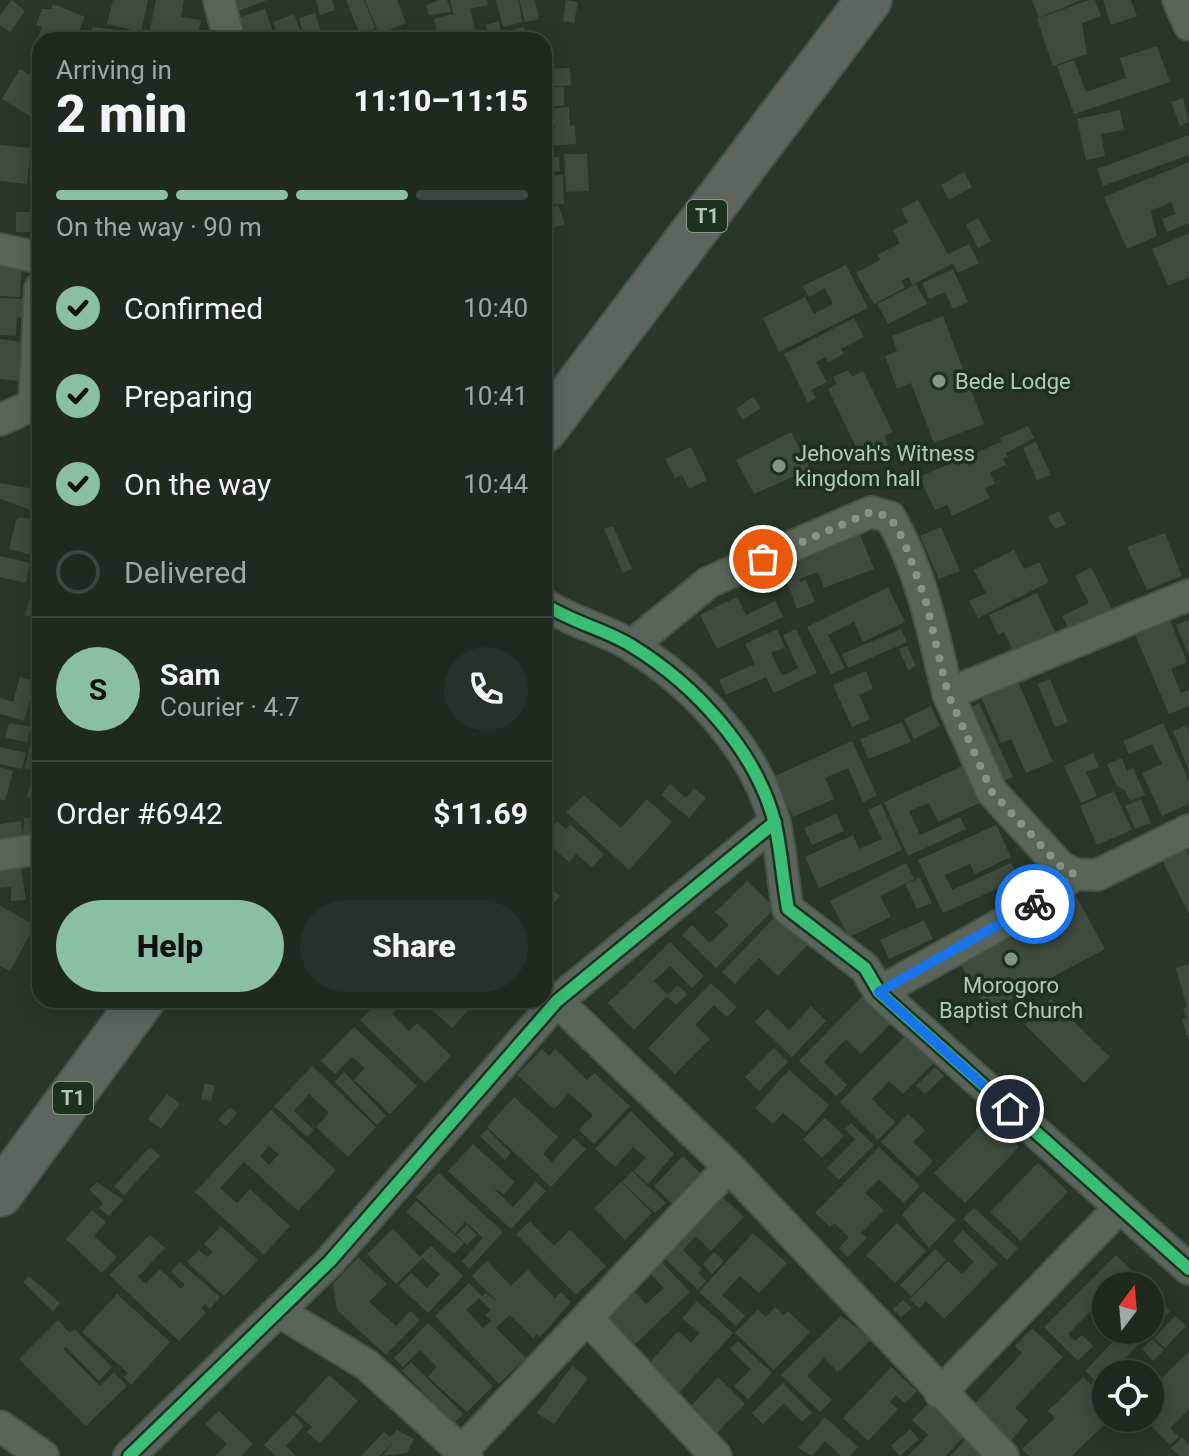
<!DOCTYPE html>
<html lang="en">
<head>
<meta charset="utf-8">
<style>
	:root { --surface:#1f2920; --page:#273129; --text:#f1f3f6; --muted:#a1a6a5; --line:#3c453e; --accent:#8abfa5 }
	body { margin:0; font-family:Roboto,sans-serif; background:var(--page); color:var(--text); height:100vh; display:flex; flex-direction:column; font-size:30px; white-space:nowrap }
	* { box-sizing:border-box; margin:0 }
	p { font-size:26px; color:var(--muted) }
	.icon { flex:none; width:44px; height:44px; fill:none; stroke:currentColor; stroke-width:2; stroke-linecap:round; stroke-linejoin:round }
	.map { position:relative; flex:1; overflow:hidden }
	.drawer { position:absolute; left:32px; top:32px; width:520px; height:976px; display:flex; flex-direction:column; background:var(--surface); border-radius:24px; box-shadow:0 4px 20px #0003,0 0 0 2px var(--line) }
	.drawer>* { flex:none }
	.needle { width:52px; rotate:16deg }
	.controls { position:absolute; left:1092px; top:1272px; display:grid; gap:16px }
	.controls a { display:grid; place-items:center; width:72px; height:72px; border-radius:50%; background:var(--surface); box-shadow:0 4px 20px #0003,0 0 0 2px var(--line); font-size:40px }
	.pin { position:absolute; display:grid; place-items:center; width:68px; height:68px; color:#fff; margin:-34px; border:4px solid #fff; border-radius:50%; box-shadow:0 2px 8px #0007 }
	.courier { position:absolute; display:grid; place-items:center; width:80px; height:80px; margin:-40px; border:6px solid #1a73e8; border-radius:50%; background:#fff; color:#222; box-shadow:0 2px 10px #0007 }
	.summary em { font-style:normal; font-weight:800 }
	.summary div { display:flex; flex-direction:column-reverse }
	.summary { display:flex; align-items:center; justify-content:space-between; height:136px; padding:0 24px }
	h1 { font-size:52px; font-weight:800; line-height:60px }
	.bar { display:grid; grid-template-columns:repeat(4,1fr); gap:12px 8px; align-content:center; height:96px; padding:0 24px }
	.bar i { height:10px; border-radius:6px; background:var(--line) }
	.bar .on { background:var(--accent) }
	.bar p { grid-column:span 4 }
	.line { display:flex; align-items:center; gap:20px; padding:0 24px; border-top:2px solid var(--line) }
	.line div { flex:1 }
	.round { display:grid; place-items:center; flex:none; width:84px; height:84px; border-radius:42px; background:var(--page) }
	ol { padding:0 24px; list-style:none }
	li { display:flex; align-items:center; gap:24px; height:88px }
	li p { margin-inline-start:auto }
	li .icon { padding:8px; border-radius:50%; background:var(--accent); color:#111; stroke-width:4 }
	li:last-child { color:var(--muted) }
	li i { width:44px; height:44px; border:4px solid var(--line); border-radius:50% }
	.primary-button { display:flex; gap:16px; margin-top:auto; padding:16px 24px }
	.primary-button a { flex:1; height:92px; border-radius:48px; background:var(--accent); color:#111; font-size:32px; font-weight:800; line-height:92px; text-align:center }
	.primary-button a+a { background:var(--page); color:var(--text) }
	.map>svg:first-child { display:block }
	.building { fill:#3e4b3f; fill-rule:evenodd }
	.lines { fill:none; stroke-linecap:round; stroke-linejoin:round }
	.street-casing { stroke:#475248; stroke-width:34 }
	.highway-casing { stroke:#465347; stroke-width:48 }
	.street { stroke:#59655a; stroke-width:30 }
	.highway { stroke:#5e655f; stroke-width:44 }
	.cycleway-casing { stroke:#1c321e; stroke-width:17 }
	.cycleway { stroke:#3abd76; stroke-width:12 }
	.done { stroke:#839684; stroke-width:8; stroke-dasharray:0 14.4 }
	.route { stroke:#1a73e8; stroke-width:10 }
	.poi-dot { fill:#839684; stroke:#1c321e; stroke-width:3 }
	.labels { text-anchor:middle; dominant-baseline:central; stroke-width:7; stroke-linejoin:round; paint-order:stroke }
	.shield { fill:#1c321e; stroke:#869c88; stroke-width:2 }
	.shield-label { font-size:20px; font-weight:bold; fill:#b3c9b5 }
	.poi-label { font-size:22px; fill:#b3c9b5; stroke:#1c321e; text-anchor:start }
</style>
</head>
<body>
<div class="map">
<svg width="1189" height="1456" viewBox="0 0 1189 1456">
	<rect width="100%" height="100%" fill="#29372a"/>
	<path class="building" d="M12 0 25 11 10 32 0 25V15Z
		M113 0H148L141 32 107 24Z
		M156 0H184L181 17 201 20 197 40 149 34Z
		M230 0H267L235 12Z
		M316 0H332L335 10 320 15Z
		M346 0H364L375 28 360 35Z
		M365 0H397L406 23 379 34Z
		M439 0H447L451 12 429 15 426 5Z
		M450 0H487L488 5 470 9 478 40H439L434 19 452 14 454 18Z
		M496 0H518L523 22 503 27Z
		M519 0H535L539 19 525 22Z
		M566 0 578 2 574 23 563 21Z
		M1032 0H1081L1039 18Z
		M1089 0H1095L1101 16 1082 23 1087 54 1053 66 1037 19Z
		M1103 0H1131L1137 16 1111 25Z
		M53 4 85 17 75 40 38 37 42 27 36 25 42 9H51Z
		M265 9 276 40H245L238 18Z
		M315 13 322 35 305 40 299 18Z
		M294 14 304 40H280L273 22Z
		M499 21 503 40H490L486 25Z
		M92 27 142 33 141 40H90Z
		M524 27 527 40H509L507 31Z
		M1157 46 1170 82 1074 114 1057 66 1074 60 1086 92 1126 78 1120 58Z
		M570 68 571 85 544 87V69Z
		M20 69 40 81V104L32 117 2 99Z
		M564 87V106L544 107V88Z
		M1183 98 1189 122 1180 126 1171 102Z
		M569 107 570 126 575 125 576 144 544 146V129H555V125L544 126V109Z
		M1120 110 1124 130 1101 134 1105 156 1086 160 1077 119Z
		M1189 135V155L1103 186 1097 169Z
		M0 145 31 148 27 184 0 181Z
		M564 154H587L589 191 566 192Z
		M559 157 560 171 544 172V158Z
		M1189 162V223L1167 232 1162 219 1176 214 1171 202 1151 211 1157 236 1127 249 1104 197Z
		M964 172 972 187 949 200 941 185Z
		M563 175 564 204 546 205 544 176Z
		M918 200 948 254 969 244 979 263 958 273 953 263 912 285 909 277 901 281 905 288 874 304 856 273 880 260 877 255 900 243 893 230 908 222 901 209Z
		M558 205 565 224 553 228 546 210Z
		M16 212H31V232H16Z
		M978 218 991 241 978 248 966 225Z
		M1189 233V277L1168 286 1152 249Z
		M0 263 22 264 20 297 0 296Z
		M846 265 868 308 779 352 763 318 805 297 814 314 833 304 825 288 809 297 803 286Z
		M953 269 968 302 953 309 945 292 929 299 922 283Z
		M916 284 927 304 888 324 877 304Z
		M0 298 24 299 23 318 17 317 16 336 0 335Z
		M943 316 984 424 934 443 911 383 897 389 885 356 897 351 892 336Z
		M854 318 864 337 841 349 844 354 828 362 825 357 816 362 827 382 811 390 816 398 808 403 784 354Z
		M0 339 30 343 26 382 0 379Z
		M848 370 852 377 863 371 893 432 884 436 888 445 871 453 868 446 858 451 828 389 837 384 833 377Z
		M753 397 761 408 743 420 736 409Z
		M1028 426 1034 438 1006 453 1008 457 1003 458 1006 465 990 472 995 484 985 488 990 498 952 516 947 505 935 510 919 477 1001 442 1000 438Z
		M791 432 810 469 754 494 736 460Z
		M1036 442 1051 475 1037 480 1023 448Z
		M691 447 707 480 689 489 682 475 675 478 665 459Z
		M0 483 40 490V513L0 499Z
		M1059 511 1066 524 1055 529 1048 517Z
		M40 516V557L9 549 16 520 20 517 38 521Z
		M613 526 632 569 623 573 604 529Z
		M941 527 960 571 939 579 920 536Z
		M858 530 874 569 824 588 818 572 799 579 800 582 806 580 815 602 797 609 779 560Z
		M1165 533 1182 576 1147 590 1127 547Z
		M1014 550 1024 569 1039 562 1049 582 978 618 969 601 986 593 974 570Z
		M0 556 30 563 26 583 0 577Z
		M1091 567 1113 611 1071 633 1062 616 1089 603 1075 576Z
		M37 575H40V619L25 615Z
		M888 587 905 622 863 642 854 622 828 635 845 668 831 674 807 627Z
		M1037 593 1057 636 1015 655 1004 632 998 635 989 615Z
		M737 597 746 615 775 601 783 617 717 649 700 615Z
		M1170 620 1187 662 1171 669 1181 693 1189 690V706L1169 714 1135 635Z
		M1189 620V656L1176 625Z
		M777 629 785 647 771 653 782 676 798 668 783 635 796 629 817 673 774 693 766 677 726 695 719 680 755 664 745 644Z
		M901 629 907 642 848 668 842 654Z
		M907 646 916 666 908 670 899 649Z
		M866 671 873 689 859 695 870 719 852 727 833 685Z
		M38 674H40V721L31 719Z
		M20 677 35 681 24 721 0 714V698L13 702Z
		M1050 679 1068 722 1055 727 1038 684Z
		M1018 682 1053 762 1026 773 1011 739 1001 743 981 697Z
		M979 703 1013 777 999 783 965 710Z
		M931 706 940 726 914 739 904 719Z
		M902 722 911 742 868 759 860 739Z
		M9 723 31 727 27 742 5 738Z
		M1163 723 1189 781V804L1162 816 1142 773 1162 764 1152 744 1129 754 1123 741Z
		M1187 725 1189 731V771L1173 731Z
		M34 729 40 730V771L25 768Z
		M852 741 877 795 863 802 848 768 825 778 834 799 793 817 775 776Z
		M0 747 26 753 22 769 0 764Z
		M1093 753 1099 767 1086 772 1097 796 1081 803 1064 766Z
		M1122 758 1127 771 1133 768 1145 795 1130 801 1125 790 1117 786 1107 764Z
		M971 762 988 799 938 822 929 803 909 811 920 835 960 817 966 829 908 856 884 802Z
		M0 767 13 771 5 801 0 799Z
		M34 779 40 781V802L26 797Z
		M670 784 686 798 694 788 706 798 689 818 661 795Z
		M1114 791 1132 830 1097 845 1080 806Z
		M584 795 621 828 647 799 672 822 629 870 566 812Z
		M1141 799 1151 823 1135 829 1125 806Z
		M881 804 902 850 819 888 805 857 853 835 859 849 882 839 868 810Z
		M836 814 844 831 812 845 804 828Z
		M35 817 36 839H23L24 818Z
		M21 821 24 843 0 846V824Z
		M544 822 551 829 557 822 566 829 570 824 604 854 592 868 576 854 569 862 552 847 544 856Z
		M996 825 1011 857 975 874 970 864 945 875 952 890 1011 863 1019 879 943 913 918 860Z
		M1181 840 1189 855V914L1158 852Z
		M906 863 914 879 880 896 891 917 849 937 830 901Z
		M21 866 26 900 11 901V887L0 888V867Z
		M920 878 932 903 917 909 905 884Z
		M747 881 775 908 716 968 682 935 692 925 710 943 729 925 715 912Z
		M544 882 560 896 548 910 544 907Z
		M1075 894 1105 949 987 1012 957 957Z
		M0 906 35 925 10 971 0 966Z
		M778 914 814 938 778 976 759 958 735 984 722 972Z
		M924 920 933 939 889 959 880 940Z
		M670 942 704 976 692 988 670 966 654 981 668 995 678 985 687 994 676 1005 667 996 634 1030 608 1003Z
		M1189 964V1039H1188L1182 1019 1187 1018 1183 1008 1187 1007 1176 968Z
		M711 983 737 1007 727 1017 714 1005 695 1025 710 1039 675 1074 648 1048Z
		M864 994 893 1021 861 1054 846 1039 824 1062 847 1085 836 1096 799 1061Z
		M1051 999 1110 1057 1084 1083 1025 1025Z
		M380 1000H406L392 1014 409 1031 417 1023 451 1056 425 1083 360 1020Z
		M422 1000H478L452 1028Z
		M811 1006 826 1021 792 1057 755 1022 767 1009 789 1030Z
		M354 1027 417 1086 390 1114 354 1080 365 1068 352 1057 335 1074 321 1061Z
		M906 1035 934 1063 903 1094 889 1081 872 1099 895 1122 878 1140 840 1102Z
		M774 1048 788 1062 759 1091 745 1077Z
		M542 1049 549 1056 555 1049 587 1080 594 1073 630 1106 594 1144 579 1130 593 1115 569 1093 554 1109 517 1075Z
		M312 1066 376 1127 348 1157 316 1127 329 1113 309 1094 294 1111 314 1130 307 1137 274 1106Z
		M935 1067 944 1076 925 1094 916 1086Z
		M789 1070 829 1105 806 1132 783 1113 773 1124 755 1108Z
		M344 1072 386 1116 377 1125 335 1082Z
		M205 1083 215 1086 211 1101 201 1099Z
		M167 1094 180 1104 161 1129 148 1119Z
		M514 1097 558 1137 543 1154 552 1162 574 1138 586 1149 551 1187 487 1127Z
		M230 1107 237 1113 226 1126 218 1120Z
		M271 1110 336 1170 298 1211 244 1162 220 1188 237 1203 250 1189 290 1226 264 1255 195 1192ZM269 1146 279 1154 269 1165 260 1156Z
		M631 1111 674 1154 648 1184 634 1171 646 1158 633 1147 615 1167 595 1149Z
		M908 1114 925 1130 913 1142 933 1161 918 1177 881 1142Z
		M825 1118 844 1136 822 1158 803 1139Z
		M988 1118 1019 1147 965 1203 934 1173Z
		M851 1123 874 1145 839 1180 827 1168 855 1139 845 1129Z
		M487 1129 511 1153 505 1160 480 1136Z
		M473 1144 515 1182 504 1194 493 1188 513 1207 536 1182 546 1191 511 1229 448 1171Z
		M150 1147 160 1156 124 1195 114 1186Z
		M879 1147 920 1186 904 1203 879 1179 865 1193 884 1210 861 1233 867 1238 848 1257 839 1248 849 1237 834 1223 830 1227 815 1213Z
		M683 1156 708 1181 679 1210 654 1186Z
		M1038 1163 1068 1192 1021 1241 990 1212Z
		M632 1171 666 1203 655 1213 622 1182Z
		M439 1173 503 1232 469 1269 462 1261 483 1238 465 1221 455 1234 416 1197Z
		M97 1182 123 1200 109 1216 99 1208 103 1203 89 1190Z
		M621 1182 652 1213 625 1240 594 1208Z
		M714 1189 744 1217 711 1251 696 1236 683 1250 702 1269 698 1273 706 1281 698 1290 655 1249Z
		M923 1191 956 1220 929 1248 902 1215Z
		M416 1201 464 1243 454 1254 406 1212Z
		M974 1208 1018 1248 1007 1260 963 1219Z
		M92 1210 106 1222 94 1236 117 1257 102 1273 66 1239Z
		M530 1221 554 1246 570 1230 606 1266 576 1295 516 1234Z
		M897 1223 926 1251 895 1283 866 1255Z
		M467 1225 477 1235 467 1245 457 1235Z
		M221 1226 258 1260 224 1296 187 1262 199 1250 207 1257 213 1252 204 1244Z
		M393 1229 420 1257 431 1246 463 1276 428 1313 399 1286 411 1273 427 1288 440 1274 423 1258 396 1284 367 1254Z
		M963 1230 998 1264 944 1319 926 1301 919 1308 910 1299 948 1261 962 1274 974 1262 953 1241Z
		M753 1233 787 1263 759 1293 740 1276 722 1295 745 1316 736 1326 699 1292Z
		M150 1235 165 1248 138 1277 146 1284 160 1269 181 1289 185 1285 171 1271 180 1262 220 1297 210 1309 205 1304 201 1308 206 1313 179 1341 109 1275Z
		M935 1249 946 1260 911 1296 900 1285Z
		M714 1252 724 1261 712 1274 703 1264Z
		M655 1255 690 1292 631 1348 603 1319 634 1291 646 1304 664 1288 643 1266Z
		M1116 1255 1147 1286H1106V1314L1097 1305 1068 1334 1075 1341 1082 1335 1093 1346 1078 1361 1044 1327Z
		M358 1257 387 1284 369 1302 396 1326 410 1311 420 1320 386 1355 337 1310 333 1284Z
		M487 1261 511 1286 528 1270 555 1298 561 1292 571 1302 540 1337 537 1334 533 1338 510 1315 496 1328 526 1358 499 1384 435 1316 469 1283 482 1296 486 1293 498 1302 472 1276ZM479 1298 491 1310 485 1315 491 1321 483 1328 466 1310Z
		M29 1276 60 1303 53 1311 23 1282Z
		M117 1294 170 1342 131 1385 124 1377 128 1373 82 1332Z
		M903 1300 912 1308 901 1317 893 1309Z
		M1160 1300 1170 1311 1140 1342 1129 1332 1150 1330V1310Z
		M697 1301 733 1333 677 1395 645 1368 678 1331 691 1343 700 1333 682 1318Z
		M775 1307 784 1315 788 1311 810 1332 774 1370 735 1333 758 1309 766 1317Z
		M841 1316 872 1339 838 1372 824 1358 807 1376 832 1400 820 1412 781 1375Z
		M1175 1316 1186 1326 1165 1348 1154 1338Z
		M58 1320 70 1333 74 1329 112 1367 99 1381 66 1347 63 1349 100 1386 114 1372 127 1386 86 1426 19 1359Z
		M428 1323 493 1386 467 1412 428 1377 437 1367 420 1350 403 1367 394 1358Z
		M1032 1328 1063 1357 1015 1408 1028 1420 1005 1448 967 1412 1022 1353 1015 1346Z
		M1124 1330 1139 1344 1115 1369 1121 1374H1106V1390L1085 1371Z
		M1152 1339 1164 1350 1153 1361 1142 1349Z
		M738 1341 772 1373 748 1399 734 1386 751 1369 730 1349Z
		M1189 1352V1409L1170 1428 1179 1437 1170 1445 1144 1418H1150V1389Z
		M411 1362 463 1414 454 1423 402 1371Z
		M572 1366 588 1378 554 1424 537 1413Z
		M891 1367 917 1391 905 1403 896 1395 890 1402 898 1409 868 1441 843 1418Z
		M329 1375 358 1401 320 1443 307 1432 312 1427 295 1412Z
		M718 1377 745 1404 717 1433 690 1407Z
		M1083 1377 1106 1399V1418H1111L1072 1456H1029L1022 1449 1055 1418 1048 1411Z
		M783 1383 812 1413 802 1422 784 1403 763 1424 752 1413Z
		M928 1403 964 1436 946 1456H908L928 1435 912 1420Z
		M219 1411 253 1444 241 1456H215L227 1444 205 1424Z
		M293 1415 304 1426 286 1446 296 1456H276L264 1445Z
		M825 1417 858 1447 850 1456H841L825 1441 812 1456 798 1448Z
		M910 1429 919 1439 900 1456 891 1446Z
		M397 1430 414 1439 407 1453 382 1456 394 1441 380 1456H361L384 1432 390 1437Z
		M1182 1437 1189 1445V1456H1179L1171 1448Z
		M967 1438 985 1456H950Z"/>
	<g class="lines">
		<defs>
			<path id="street" d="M219 0 229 40
				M1178 0 1189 25
				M0 249 40 258
				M34 404 40 288
				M0 420 40 402
				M544 604C573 623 605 629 632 646 694 684 757 751 775 824 781 851 783 881 788 909L865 968 879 992 1189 1269
				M632 645 709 582 871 512 890 517C922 572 933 633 948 694L1189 595
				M948 694 992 792 1060 866 1074 874 1097 875 1189 830
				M0 855 40 849
				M879 992 1046 899 1074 874
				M557 1001 729 1167 1003 1456
				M278 1311 367 1365 467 1456
				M587 1318 716 1456
				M940 1393 1120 1207
				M0 1426 43 1456
				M462 1451 729 1167
				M129 1456 330 1261 557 1001 775 822"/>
			<path id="highway" d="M544 430 869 0
				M0 1194 142 1000"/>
		</defs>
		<use href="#street" class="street-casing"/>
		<use href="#highway" class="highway-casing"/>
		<use href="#street" class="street"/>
		<use href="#highway" class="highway"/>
		<defs>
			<path id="cycleway" d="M544 604C573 623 605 629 632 646 694 684 757 751 775 824 781 851 783 881 788 909L865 968 879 992 1189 1269
				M129 1456 330 1261 557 1001 775 822"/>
		</defs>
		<use href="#cycleway" class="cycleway-casing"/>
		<use href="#cycleway" class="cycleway"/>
	</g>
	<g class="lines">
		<path class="done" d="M763 559 871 512 890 517 903 539 925 598 948 694 992 792 1060 866 1074 874 1035 904"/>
		<path class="route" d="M1010 1109 879 992 1035 904"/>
	</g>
	<g class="poi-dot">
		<circle cx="939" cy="381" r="8"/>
		<circle cx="779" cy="466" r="8"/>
		<circle cx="1011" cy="959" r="8"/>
	</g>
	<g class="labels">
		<g class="shield">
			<rect x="687" y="200" width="40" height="32" rx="6"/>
			<rect x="53" y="1082" width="40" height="32" rx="6"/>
		</g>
		<g class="shield-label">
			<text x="707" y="216">T1</text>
			<text x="73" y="1098">T1</text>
		</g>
		<g class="poi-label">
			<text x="955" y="381">Bede Lodge</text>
			<text x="795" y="453">Jehovah's Witness<tspan x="795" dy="25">kingdom hall</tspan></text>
			<text x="1011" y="985" text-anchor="middle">Morogoro<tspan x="1011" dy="25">Baptist Church</tspan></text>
		</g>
	</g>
</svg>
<div class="controls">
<a><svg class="needle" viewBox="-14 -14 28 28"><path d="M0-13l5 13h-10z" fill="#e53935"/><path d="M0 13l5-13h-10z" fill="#a1a6a5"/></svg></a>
<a><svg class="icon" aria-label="locate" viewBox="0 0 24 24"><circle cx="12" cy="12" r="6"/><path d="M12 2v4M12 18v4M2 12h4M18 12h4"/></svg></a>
</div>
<div class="pin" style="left:763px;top:559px;background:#ea580c"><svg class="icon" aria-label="bag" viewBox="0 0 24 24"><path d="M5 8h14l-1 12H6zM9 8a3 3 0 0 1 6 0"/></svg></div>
<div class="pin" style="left:1010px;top:1109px;background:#1f2937"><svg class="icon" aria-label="home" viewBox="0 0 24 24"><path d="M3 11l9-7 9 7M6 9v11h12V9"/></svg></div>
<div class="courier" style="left:1035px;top:904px"><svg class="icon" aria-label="bike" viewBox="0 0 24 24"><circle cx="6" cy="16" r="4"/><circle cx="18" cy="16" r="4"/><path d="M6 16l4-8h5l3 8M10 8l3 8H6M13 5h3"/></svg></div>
<section class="drawer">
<div class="summary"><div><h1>2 min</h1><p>Arriving in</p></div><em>11:10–11:15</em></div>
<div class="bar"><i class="on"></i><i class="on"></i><i class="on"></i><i></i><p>On the way · 90 m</p></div>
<ol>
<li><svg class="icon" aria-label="check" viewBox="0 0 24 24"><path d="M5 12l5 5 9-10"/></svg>Confirmed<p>10:40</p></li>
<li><svg class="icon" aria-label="check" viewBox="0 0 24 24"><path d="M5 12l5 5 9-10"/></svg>Preparing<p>10:41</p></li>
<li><svg class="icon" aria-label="check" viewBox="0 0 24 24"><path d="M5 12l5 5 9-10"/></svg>On the way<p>10:44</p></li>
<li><i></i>Delivered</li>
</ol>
<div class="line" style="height:144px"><b class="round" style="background:var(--accent);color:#111">S</b><div><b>Sam</b><p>Courier · 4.7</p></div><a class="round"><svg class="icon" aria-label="phone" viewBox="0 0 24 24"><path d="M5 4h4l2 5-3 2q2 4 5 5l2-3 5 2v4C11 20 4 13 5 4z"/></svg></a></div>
<div class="line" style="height:104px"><div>Order #6942</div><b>$11.69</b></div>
<div class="primary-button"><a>Help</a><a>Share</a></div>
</section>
</div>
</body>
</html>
